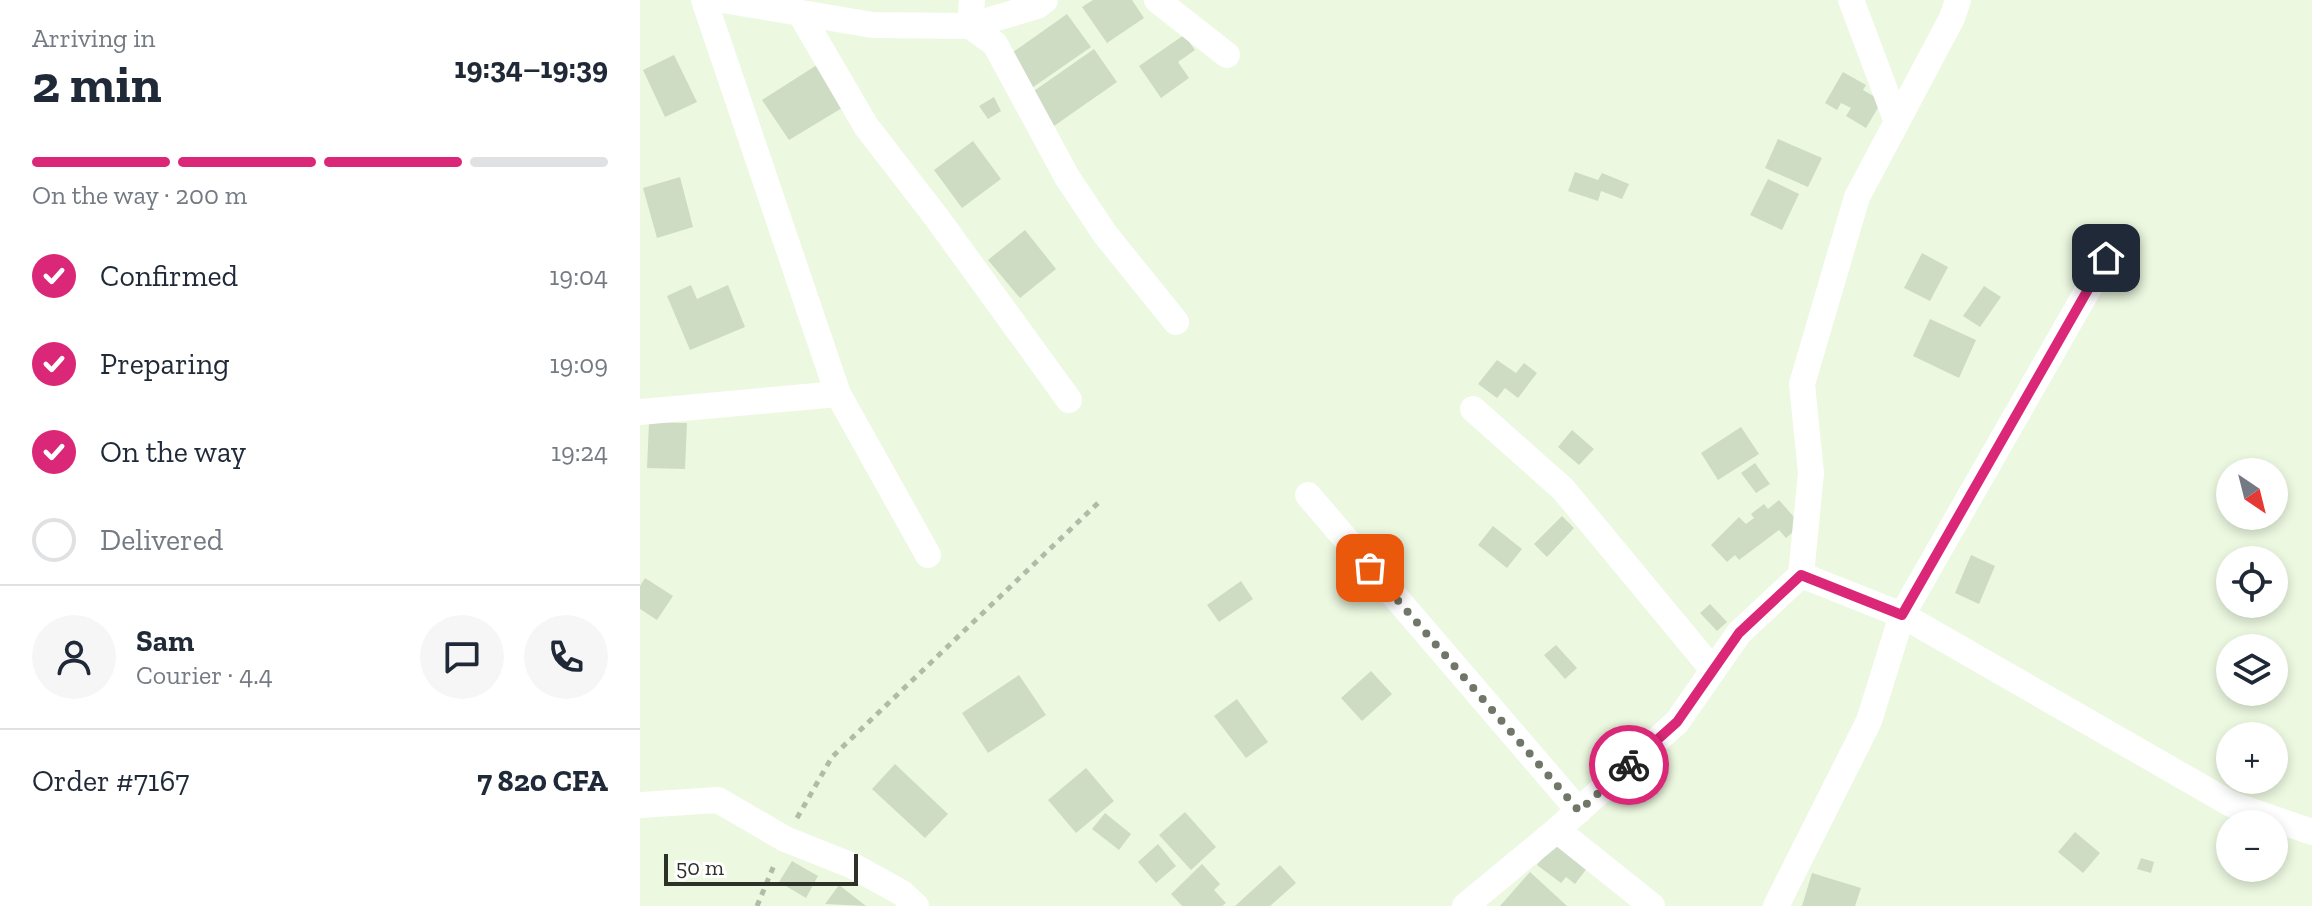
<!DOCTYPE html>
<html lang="en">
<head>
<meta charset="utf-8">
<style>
	:root { --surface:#fff; --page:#f6f6f7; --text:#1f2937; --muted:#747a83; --line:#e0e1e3; --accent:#db2777 }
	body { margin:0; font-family:"Zilla Slab",serif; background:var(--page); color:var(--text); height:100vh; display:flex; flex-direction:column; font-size:30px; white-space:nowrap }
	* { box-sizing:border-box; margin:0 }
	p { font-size:26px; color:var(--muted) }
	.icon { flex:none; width:44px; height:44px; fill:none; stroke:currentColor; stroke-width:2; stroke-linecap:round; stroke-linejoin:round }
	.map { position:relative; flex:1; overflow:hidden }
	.panel { display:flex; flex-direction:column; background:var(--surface); width:640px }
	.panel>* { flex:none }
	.needle { width:52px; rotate:145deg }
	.buttons { position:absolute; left:1576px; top:458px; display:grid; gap:16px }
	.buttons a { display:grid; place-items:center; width:72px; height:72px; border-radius:50%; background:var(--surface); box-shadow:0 4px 12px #0003; font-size:40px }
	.scale { position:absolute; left:24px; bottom:20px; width:194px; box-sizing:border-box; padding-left:8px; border:4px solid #2d3128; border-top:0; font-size:22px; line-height:28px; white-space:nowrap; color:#2d3128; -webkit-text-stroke:6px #fff; paint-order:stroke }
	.pin { position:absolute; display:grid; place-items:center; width:68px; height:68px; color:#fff; margin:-34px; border-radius:16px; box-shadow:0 4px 12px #0006 }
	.courier { position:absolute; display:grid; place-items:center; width:80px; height:80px; margin:-40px; border:6px solid #db2777; border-radius:50%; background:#fff; color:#222; box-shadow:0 2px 10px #0007 }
	.head em { font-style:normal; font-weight:700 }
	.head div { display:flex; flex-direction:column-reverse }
	.head { display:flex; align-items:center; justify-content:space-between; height:136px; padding:0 32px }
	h1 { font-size:52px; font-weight:700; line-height:60px }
	.bar { display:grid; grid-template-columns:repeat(4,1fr); gap:12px 8px; align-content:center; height:96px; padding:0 32px }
	.bar i { height:10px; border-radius:6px; background:var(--line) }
	.bar .active { background:var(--accent) }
	.bar p { grid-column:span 4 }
	.line { display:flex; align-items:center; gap:20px; padding:0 32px; border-top:2px solid var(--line) }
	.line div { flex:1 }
	.round { display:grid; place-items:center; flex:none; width:84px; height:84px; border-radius:42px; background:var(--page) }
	ol { padding:0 32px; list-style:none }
	li { display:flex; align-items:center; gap:24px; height:88px }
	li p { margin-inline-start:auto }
	li .icon { padding:8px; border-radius:50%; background:var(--accent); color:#fff; stroke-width:4 }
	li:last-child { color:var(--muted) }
	li i { width:44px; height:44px; border:4px solid var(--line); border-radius:50% }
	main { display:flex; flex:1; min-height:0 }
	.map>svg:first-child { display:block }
	.building { fill:#cfdcc4 }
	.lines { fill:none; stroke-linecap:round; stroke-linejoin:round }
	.path { stroke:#b1bba7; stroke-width:5; stroke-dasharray:6 6; stroke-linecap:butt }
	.street { stroke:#fff; stroke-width:26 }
	.done { stroke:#707768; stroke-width:8; stroke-dasharray:0 14.4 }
	.route { stroke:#db2777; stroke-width:10 }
</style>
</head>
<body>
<main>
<section class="panel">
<div class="head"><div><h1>2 min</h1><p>Arriving in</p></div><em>19:34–19:39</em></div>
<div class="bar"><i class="active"></i><i class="active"></i><i class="active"></i><i></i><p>On the way · 200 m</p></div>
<ol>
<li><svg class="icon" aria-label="check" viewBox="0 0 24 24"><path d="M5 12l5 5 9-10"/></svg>Confirmed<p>19:04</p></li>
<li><svg class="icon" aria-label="check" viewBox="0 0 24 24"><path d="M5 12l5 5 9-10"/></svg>Preparing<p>19:09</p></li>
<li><svg class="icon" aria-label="check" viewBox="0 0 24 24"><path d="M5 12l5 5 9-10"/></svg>On the way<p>19:24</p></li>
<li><i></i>Delivered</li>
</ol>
<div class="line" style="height:144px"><a class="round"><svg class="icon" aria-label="person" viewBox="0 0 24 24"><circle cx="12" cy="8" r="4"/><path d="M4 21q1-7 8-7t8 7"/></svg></a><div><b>Sam</b><p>Courier · 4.4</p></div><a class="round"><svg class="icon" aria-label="chat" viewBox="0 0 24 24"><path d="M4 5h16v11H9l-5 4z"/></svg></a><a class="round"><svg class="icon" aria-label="phone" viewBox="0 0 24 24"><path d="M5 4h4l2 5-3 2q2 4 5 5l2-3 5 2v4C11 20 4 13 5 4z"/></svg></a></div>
<div class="line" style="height:104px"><div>Order #7167</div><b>7 820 CFA</b></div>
</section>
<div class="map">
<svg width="1672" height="906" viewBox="0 0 1672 906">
	<rect width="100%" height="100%" fill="#ecf8e0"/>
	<path class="building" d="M453 0H492L504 18 467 43 442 7Z
		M427 14 451 47 389 90 366 57Z
		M544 35 555 50 538 62 549 78 521 98 499 66Z
		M454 49 477 82 414 126 391 93Z
		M34 55 57 102 25 117 3 70Z
		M180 63 207 105 149 140 122 100Z
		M1203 72 1226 85 1223 90 1242 101 1226 128 1206 116 1211 108 1201 103 1197 110 1185 103Z
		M354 97 361 111 348 119 339 106Z
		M1138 139 1182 158 1168 187 1125 168Z
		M333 141 361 179 322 208 294 170Z
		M935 172 958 180 962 173 989 184 982 199 961 191 958 201 928 191Z
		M40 177 53 227 17 238 3 188Z
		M1128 179 1159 194 1142 230 1110 215Z
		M385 230 416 269 380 298 348 260Z
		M1282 253 1308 267 1290 301 1264 288Z
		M51 285 57 299 88 285 105 327 50 350 27 296Z
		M1344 286 1361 297 1340 327 1323 316Z
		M1290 319 1336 340 1319 378 1273 356Z
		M857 360 876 373 884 363 897 373 878 398 865 388 857 398 838 384Z
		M9 422 47 423 45 469 7 468Z
		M1101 427 1119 454 1078 480 1061 453Z
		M932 430 954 449 939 465 918 447Z
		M1115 463 1130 484 1116 493 1101 473Z
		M1139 500 1161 525 1146 538 1139 530 1099 560 1095 555 1087 562 1071 545 1099 517 1106 524 1114 518 1111 514 1124 504 1128 509Z
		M922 516 934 528 907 557 894 544Z
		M853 526 882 549 867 568 838 545Z
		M1331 555 1355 566 1339 604 1315 593Z
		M5 578 33 596 17 620 0 609V586Z
		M601 581 613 599 579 622 567 605Z
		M1070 604 1087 622 1077 631 1060 613Z
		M916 645 937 668 925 679 904 655Z
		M731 671 752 694 722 721 701 698Z
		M379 675 406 715 348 753 322 713Z
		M597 699 628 742 606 758 574 716Z
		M255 764 308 814 285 838 232 789Z
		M446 768 474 801 436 833 408 800Z
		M545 812 576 847 551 870 519 835Z
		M465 813 491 834 479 850 452 829Z
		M1435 832 1460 853 1443 873 1418 852Z
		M916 841 948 867 935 884 926 877 921 883 897 865Z
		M518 844 536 866 516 883 498 862Z
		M1501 858 1514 862 1511 873 1497 869Z
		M152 861 178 876 166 898 139 882Z
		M562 864 580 884 574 890 586 903 582 906H542L531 894Z
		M640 865 656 883 630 906H595Z
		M890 872 927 906H860Z
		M1172 873 1221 888 1215 906H1162Z
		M199 885 226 906 185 904Z"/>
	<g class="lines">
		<path class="path" d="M157 818 192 757 458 503
			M117 906 135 863"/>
		<path class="street" d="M83 0 233 25 330 26 397 6 405 0
			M332 0 330 26 355 44 427 177 465 234 536 322
			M517 0 587 55
			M1211 0 1257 122
			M160 13 226 126 297 218 429 400
			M1466 258 1262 615 1591 804 1672 832
			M198 394 288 555
			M833 409 923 489 1073 670
			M0 412 198 394 64 0
			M668 495 939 811
			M1161 575 1171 473 1162 384 1217 197 1312 18 1318 0
			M0 805 78 800 145 839 213 866 262 893 276 906
			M917 830 1012 906
			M825 906 917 830 1037 722 1099 633 1161 575 1262 615 1229 721 1136 906"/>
	</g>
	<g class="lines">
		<path class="done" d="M730 568 939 811 989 765"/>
		<path class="route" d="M989 765 1037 722 1099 633 1161 575 1262 615 1466 258"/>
	</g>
</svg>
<div class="buttons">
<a><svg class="needle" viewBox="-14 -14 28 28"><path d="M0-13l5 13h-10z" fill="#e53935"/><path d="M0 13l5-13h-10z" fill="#747a83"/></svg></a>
<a><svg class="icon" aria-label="locate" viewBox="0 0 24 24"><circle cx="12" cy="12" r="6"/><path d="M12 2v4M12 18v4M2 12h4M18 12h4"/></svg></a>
<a><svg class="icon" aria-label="layers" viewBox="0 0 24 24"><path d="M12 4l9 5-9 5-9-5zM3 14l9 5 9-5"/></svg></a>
<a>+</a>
<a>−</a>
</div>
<div class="scale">50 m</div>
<div class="pin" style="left:730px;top:568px;background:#ea580c"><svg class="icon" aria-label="bag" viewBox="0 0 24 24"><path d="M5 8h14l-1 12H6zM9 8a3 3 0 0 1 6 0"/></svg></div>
<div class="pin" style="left:1466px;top:258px;background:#1f2937"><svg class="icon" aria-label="home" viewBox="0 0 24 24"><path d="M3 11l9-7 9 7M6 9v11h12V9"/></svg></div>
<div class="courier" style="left:989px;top:765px"><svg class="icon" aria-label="bike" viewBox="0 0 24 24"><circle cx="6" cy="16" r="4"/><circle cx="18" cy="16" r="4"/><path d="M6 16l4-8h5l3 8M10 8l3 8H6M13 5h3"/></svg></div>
</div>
</main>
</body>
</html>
